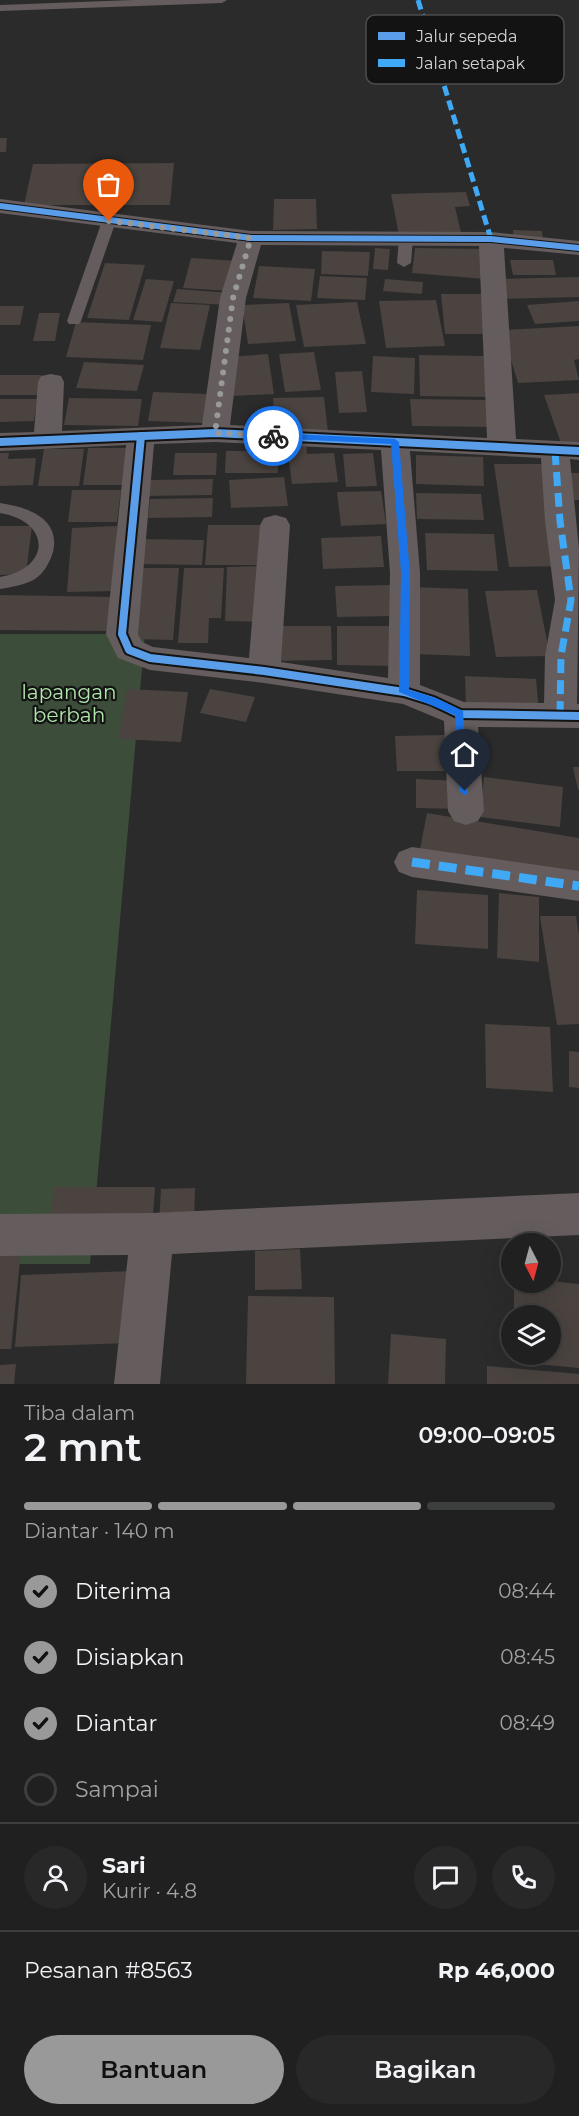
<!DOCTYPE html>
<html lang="id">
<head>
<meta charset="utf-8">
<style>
	:root { --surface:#202020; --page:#282829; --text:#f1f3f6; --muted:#a2a3a5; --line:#3d3e3e; --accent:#99999a }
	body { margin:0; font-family:Montserrat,sans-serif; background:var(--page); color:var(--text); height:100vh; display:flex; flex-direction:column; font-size:22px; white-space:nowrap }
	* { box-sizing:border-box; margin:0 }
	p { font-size:20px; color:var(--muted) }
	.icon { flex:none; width:33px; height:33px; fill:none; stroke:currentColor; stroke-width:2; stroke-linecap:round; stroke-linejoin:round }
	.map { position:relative; height:1384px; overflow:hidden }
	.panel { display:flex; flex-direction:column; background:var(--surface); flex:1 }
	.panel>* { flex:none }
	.needle { width:39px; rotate:174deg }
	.controls { position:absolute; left:501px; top:1233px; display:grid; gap:12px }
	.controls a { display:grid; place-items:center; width:60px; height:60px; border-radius:50%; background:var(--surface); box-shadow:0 6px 24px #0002,0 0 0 2px var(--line); font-size:30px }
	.pin { position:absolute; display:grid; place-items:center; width:51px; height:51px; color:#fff; margin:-62px -26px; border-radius:50% 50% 50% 0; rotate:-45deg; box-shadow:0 0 6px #0007 }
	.pin .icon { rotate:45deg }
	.courier { position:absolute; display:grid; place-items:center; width:60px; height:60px; margin:-30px; border:4px solid #1a73e8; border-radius:50%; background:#fff; color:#222; box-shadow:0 2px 8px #0007 }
	.headline em { font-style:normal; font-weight:600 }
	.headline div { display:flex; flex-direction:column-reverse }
	.headline { display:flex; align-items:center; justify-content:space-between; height:102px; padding:0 24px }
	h1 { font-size:39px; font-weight:600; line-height:45px }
	.bar { display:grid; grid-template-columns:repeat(4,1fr); gap:9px 6px; align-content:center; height:72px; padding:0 24px }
	.bar i { height:8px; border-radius:4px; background:var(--line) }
	.bar .on { background:var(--accent) }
	.bar p { grid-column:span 4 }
	.line { display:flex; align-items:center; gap:15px; padding:0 24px; border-top:2px solid var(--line) }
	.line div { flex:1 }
	.round { display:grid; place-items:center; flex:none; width:63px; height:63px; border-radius:32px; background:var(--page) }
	ol { padding:0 24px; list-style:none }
	li { display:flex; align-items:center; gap:18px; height:66px }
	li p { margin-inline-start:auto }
	li .icon { padding:6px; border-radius:50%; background:var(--accent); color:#111; stroke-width:4 }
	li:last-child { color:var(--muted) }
	li i { width:33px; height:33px; border:3px solid var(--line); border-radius:50% }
	.action { display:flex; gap:12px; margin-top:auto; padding:12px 24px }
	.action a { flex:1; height:69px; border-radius:36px; background:var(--accent); color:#111; font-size:24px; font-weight:600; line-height:69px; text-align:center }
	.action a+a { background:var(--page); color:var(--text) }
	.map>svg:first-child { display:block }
	.green { fill:#3c4e3a }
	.building { fill:#4a433f }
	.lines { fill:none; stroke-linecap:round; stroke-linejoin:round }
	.service { fill:#645c5d; fill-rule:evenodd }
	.minor { fill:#645c5d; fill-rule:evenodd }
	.quiet-far2 { stroke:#3fa9f5; stroke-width:5; stroke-dasharray:10 5; stroke-linecap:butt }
	.quiet-far1 { stroke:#3fa9f5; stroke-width:7; stroke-dasharray:14 7; stroke-linecap:butt }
	.quiet { stroke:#3fa9f5; stroke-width:9; stroke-dasharray:18 9; stroke-linecap:butt }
	.cycleway-far1-casing { stroke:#131314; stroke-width:8 }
	.cycleway-casing { stroke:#131314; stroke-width:12 }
	.cycleway-far1 { stroke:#5a9eea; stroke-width:6 }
	.cycleway { stroke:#5a9eea; stroke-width:8 }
	.route { fill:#1a73e8 }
	.done { stroke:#99999a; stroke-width:6; stroke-dasharray:0 10.8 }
	.labels { text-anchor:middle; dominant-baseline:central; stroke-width:4.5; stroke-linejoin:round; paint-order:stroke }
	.park-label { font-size:20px; fill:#b0e5aa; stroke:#131314 }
	.key { fill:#131314; stroke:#4d4d4e; stroke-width:1.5 }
	.key-label { font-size:16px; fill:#d4d4d5 }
</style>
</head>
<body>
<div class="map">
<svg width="579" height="1384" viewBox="0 0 579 1384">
	<rect width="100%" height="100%" fill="#2b2b2b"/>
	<path class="green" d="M0 634H145L90 1264H0Z"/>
	<path class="building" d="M0 138H7L6 152H0Z
		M174 163 170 205H24L33 164Z
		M466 192 470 206 455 207 461 233 399 235 391 194Z
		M274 199H316L317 229 273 230Z
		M513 230 542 231 543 239H514Z
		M375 248 390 249 388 270 373 269Z
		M415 248 486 249 485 279 412 273Z
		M322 251 370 252 368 276 321 274Z
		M191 258 239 261 231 291 183 288Z
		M510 260H553L556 275H513Z
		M105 263 145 265 129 320 87 318Z
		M259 266 315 269 311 301 253 298Z
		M320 276 367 278 365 300 317 298Z
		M579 277V297L503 299 498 279Z
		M146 279 174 281 162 322 133 320Z
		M385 279 423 282 422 294 383 291Z
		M177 289 231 293 228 305 173 302Z
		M441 294H485L490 334H445Z
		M436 300 445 346 386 348 379 301Z
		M579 301V321L535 324 527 305Z
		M357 302 366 344 304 347 296 305Z
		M171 303 210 305 200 350 160 348Z
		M289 303 296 341 248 344 242 305Z
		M0 306H24L20 325H0Z
		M39 313H60L55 341H33Z
		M76 322 151 325 143 360 66 357Z
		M579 326V359L574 360 579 380 518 383 502 330Z
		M314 352 321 390 285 392 279 354Z
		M268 354 274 394 232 396 228 357Z
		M419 355 485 356 488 397 420 396Z
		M373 356 415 358 414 394 371 392Z
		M84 362 144 365 137 391 76 388Z
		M362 371 367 412 339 413 335 372Z
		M0 375H41L38 395H0Z
		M153 392 209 394 204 423 148 421Z
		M579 393V442L561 443 544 395Z
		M324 397 328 432 275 434 273 398Z
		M69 398 142 399 138 426 64 425Z
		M0 399H37L34 421 0 422Z
		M410 399 492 400 495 427 412 426Z
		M306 444 307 454 334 453 338 482 292 484 287 445Z
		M88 448H127L123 485H83Z
		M44 449H84L79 486H38Z
		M226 451H278V473H225Z
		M0 453H9L8 459 36 458 33 485 0 486Z
		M175 453H217L216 475H173Z
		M373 453 377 486 346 487 343 454Z
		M416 455 483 457 484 486 416 484Z
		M494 464H547L566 566 509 567Z
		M558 473H579V500H564Z
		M284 477 288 506 231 508 229 480Z
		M213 479 212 495 148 496 149 480Z
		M72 490H121L117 522H68Z
		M381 491 386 524 341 526 337 492Z
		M416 493 481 494 484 520 417 519Z
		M213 498 212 517 148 518 150 499Z
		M208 525H268L266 565H205Z
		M0 526H32L26 574 0 575Z
		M117 526 114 591 67 592 72 528Z
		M425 533 494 534 498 571 427 570Z
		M381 536 384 567 323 569 321 538Z
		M138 539 204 540 202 565 135 564Z
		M264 566 263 622 225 621 227 567Z
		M137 568H179L173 640 134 639Z
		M184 568H224L221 618H209L208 643H178Z
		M393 585 396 616 337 617 335 586Z
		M412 587 468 589 470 656 412 654Z
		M537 590 550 656 496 657 485 591Z
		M0 595 114 597 110 631 0 630Z
		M269 626H331L332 660 269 661Z
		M337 626H394L396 666 337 665Z
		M465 676 536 679 539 711 466 709Z
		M127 689 188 692 181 742 118 739Z
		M210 689 255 697 246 722 200 713Z
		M445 735 448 771H397L395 736Z
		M573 767H579V789L578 790Z
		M484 777 563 787 560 827 480 817Z
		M416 779 460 781 461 809 416 808Z
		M427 813 579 838V876L420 849Z
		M417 890 488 895V949L415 944Z
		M499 893 539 897V962L497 958Z
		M540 916H576L579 935V1024L557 1025Z
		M485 1024 550 1027 553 1092 486 1088Z
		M569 1051 579 1052V1088L569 1087Z
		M54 1187H155L152 1231H49Z
		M195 1188 194 1224H159L161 1189Z
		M300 1249 302 1289 255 1290V1251Z
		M0 1251H21L11 1349H0Z
		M132 1271 129 1343 15 1347 21 1275Z
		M550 1281 579 1284V1368L514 1362V1354H550V1316H514V1282Z
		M248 1296 334 1297 335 1384H246Z
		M391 1334 446 1339 445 1384H388Z
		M16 1364 14 1384H0V1365Z
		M487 1366 579 1374V1384H487Z"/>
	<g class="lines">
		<path class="service" d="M133 0H227L222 3 0 11V5Z
			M109 217 116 221 81 321 79 324H69L67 321 102 221Z
			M406 234 413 238 411 263 404 267 397 263 399 238Z
			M0 503C27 507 61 518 53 552 50 562 44 573 35 579 25 585 12 587 0 589V577C50 569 53 522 0 513Z"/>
		<path class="minor" d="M0 199 251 231 491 232 579 241V255L504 248 516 439 579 442V460L570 459 579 549 577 704H579V728L478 727 484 811 478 821 466 825 454 821 448 811 444 721 403 704 264 683 150 670 118 658 106 634 126 445 0 451V433L34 432 38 382 41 376 51 374 61 376 64 382 62 431 202 425 220 298 237 243 0 213ZM261 245 479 246 487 438 230 425 246 298ZM215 442 381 450 390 573 388 678 281 662 290 525 286 518 275 515 264 518 260 525 249 658 153 647 142 642 138 634 154 444ZM410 451 541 458 545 521 555 600 545 656 544 703 464 702 420 685V573Z
			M412 847 579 871V901L412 877 399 872 394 862 399 852Z
			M579 1193V1235L172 1254 160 1384H114L128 1255 0 1256V1214L152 1213Z"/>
		<path class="quiet-far2" d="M418 0 491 239"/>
		<path class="quiet-far1" d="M395 442 405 573 404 692
			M555 451 560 521 571 600 561 656 560 716"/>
		<path class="quiet" d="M412 862 579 886"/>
		<defs>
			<path id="cycleway-far1" d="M0 206 251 238 491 239 579 248"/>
			<path id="cycleway" d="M141 436 122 634 129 650 150 658 264 671 404 692 433 701 460 714 579 716
				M0 442 215 433 579 451"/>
		</defs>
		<use href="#cycleway-far1" class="cycleway-far1-casing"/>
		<use href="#cycleway" class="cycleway-casing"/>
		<use href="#cycleway-far1" class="cycleway-far1"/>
		<use href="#cycleway" class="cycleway"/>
	</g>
	<path class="route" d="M273 433 395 439 399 442 410 573 409 690 436 698 463 711 468 794 465 795 459 791 455 715 399 692 401 573 391 444 270 438 269 436Z"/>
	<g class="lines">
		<path class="done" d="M109 221 251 238 233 298 215 433 273 436"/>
	</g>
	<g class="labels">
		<g class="park-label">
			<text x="69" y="692">lapangan<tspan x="69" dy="23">berbah</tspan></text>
		</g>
	</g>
	<rect x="366" y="15" width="198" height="69" rx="9" class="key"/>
	<rect x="378" y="32" width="27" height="8" fill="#5a9eea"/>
	<rect x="378" y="59" width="27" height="8" fill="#3fa9f5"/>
	<g class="key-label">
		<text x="416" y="42">Jalur sepeda</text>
		<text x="416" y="69">Jalan setapak</text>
	</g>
</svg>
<div class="controls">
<a><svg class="needle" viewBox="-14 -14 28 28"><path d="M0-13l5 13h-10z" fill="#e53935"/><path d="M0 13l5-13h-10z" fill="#a2a3a5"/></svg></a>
<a><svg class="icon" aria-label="layers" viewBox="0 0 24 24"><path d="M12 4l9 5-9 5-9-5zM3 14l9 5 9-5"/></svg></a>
</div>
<div class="pin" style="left:109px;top:221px;background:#ea580c"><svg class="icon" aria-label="bag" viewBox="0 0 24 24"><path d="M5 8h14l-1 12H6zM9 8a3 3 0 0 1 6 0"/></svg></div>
<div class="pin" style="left:465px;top:791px;background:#1f2937"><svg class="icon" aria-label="home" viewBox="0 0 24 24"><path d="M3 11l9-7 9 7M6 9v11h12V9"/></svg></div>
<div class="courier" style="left:273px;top:436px"><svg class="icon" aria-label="bike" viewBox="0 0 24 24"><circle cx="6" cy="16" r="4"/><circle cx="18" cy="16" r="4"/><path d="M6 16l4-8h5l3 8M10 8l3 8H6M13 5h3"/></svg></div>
</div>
<section class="panel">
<div class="headline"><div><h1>2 mnt</h1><p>Tiba dalam</p></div><em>09:00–09:05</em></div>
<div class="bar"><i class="on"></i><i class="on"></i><i class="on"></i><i></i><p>Diantar · 140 m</p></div>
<ol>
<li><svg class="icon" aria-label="check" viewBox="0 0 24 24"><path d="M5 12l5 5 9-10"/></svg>Diterima<p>08:44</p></li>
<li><svg class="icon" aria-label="check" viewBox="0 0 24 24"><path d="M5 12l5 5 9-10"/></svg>Disiapkan<p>08:45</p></li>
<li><svg class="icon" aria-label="check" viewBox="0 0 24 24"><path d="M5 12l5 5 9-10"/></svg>Diantar<p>08:49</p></li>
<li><i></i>Sampai</li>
</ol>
<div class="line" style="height:108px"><a class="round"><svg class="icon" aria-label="person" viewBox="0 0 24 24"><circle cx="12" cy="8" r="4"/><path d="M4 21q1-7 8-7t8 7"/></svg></a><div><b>Sari</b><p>Kurir · 4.8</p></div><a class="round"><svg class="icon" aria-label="chat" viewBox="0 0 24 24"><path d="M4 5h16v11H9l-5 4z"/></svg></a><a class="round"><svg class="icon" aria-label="phone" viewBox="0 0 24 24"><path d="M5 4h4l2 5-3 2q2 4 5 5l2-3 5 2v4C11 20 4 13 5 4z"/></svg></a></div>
<div class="line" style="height:78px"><div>Pesanan #8563</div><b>Rp 46,000</b></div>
<div class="action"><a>Bantuan</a><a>Bagikan</a></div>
</section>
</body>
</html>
